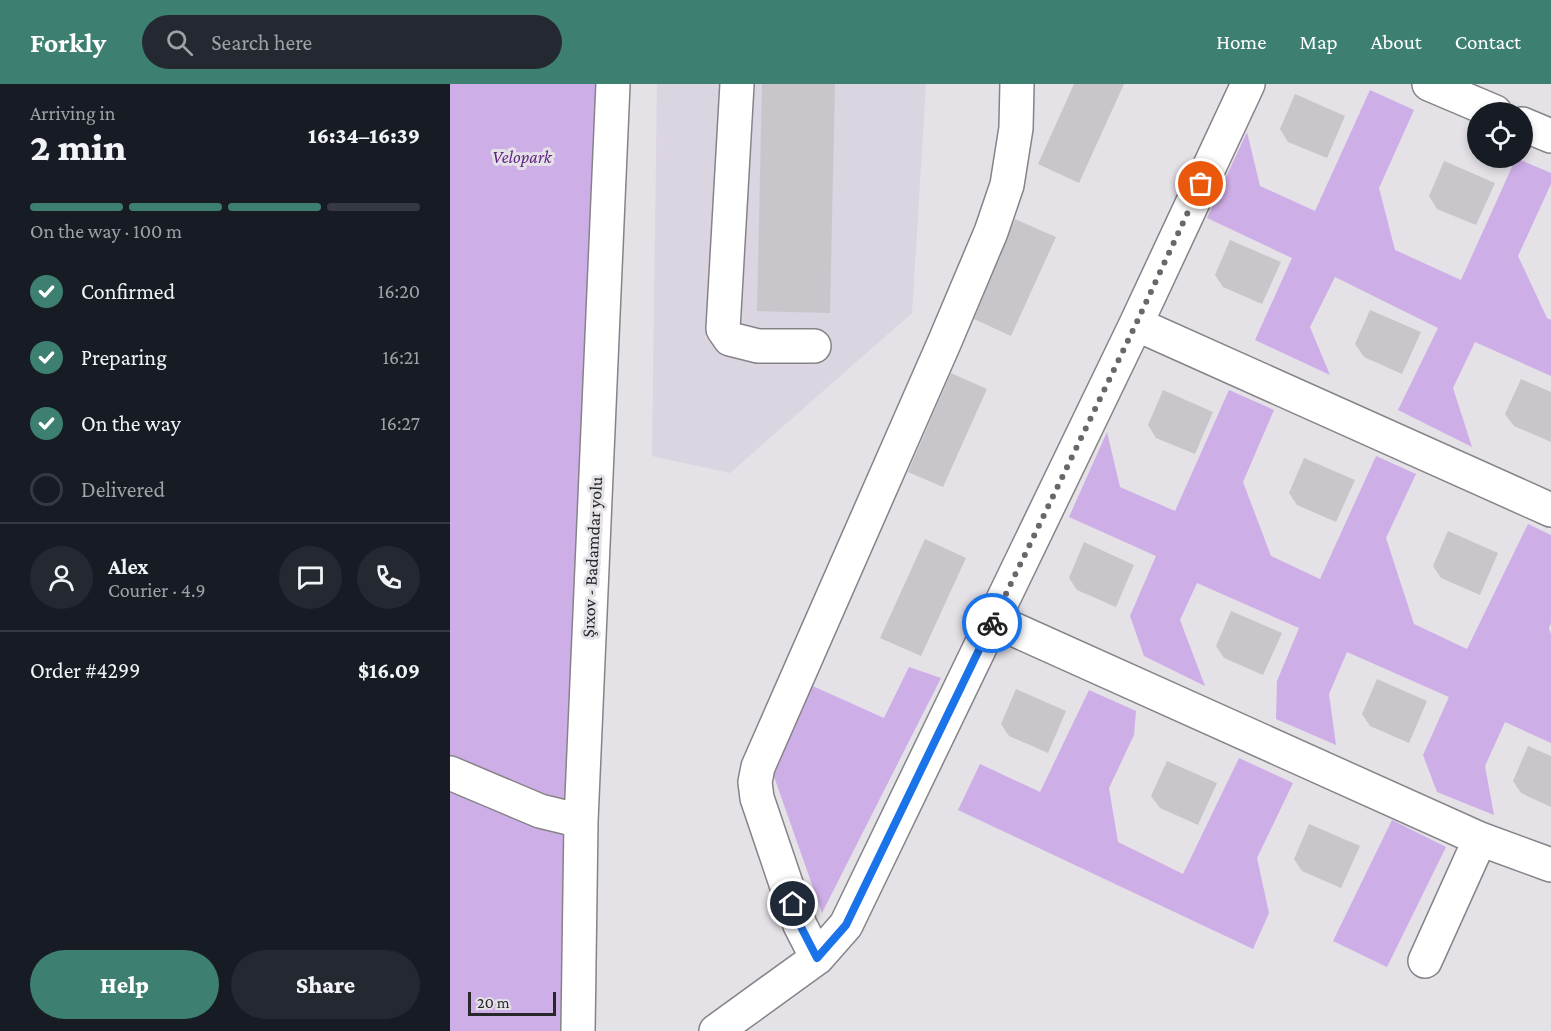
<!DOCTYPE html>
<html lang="en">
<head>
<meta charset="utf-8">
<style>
	:root { --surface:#171b24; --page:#242831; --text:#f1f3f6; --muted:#9ea1a6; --line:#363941; --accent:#3d8071 }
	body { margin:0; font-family:"Crimson Pro",serif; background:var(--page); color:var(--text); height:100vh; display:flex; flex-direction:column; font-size:22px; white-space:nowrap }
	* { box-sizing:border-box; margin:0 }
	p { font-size:20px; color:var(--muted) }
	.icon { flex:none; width:33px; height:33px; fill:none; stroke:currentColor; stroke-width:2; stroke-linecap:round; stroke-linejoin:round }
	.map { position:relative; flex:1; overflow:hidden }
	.details { display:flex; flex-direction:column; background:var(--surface); width:450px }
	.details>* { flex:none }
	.buttons { position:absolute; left:1017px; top:18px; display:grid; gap:12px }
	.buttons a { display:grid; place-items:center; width:66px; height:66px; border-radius:50%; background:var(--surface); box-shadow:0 3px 9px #0003; font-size:30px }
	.scale { position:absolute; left:18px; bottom:15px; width:88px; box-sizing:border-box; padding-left:6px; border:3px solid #272628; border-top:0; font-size:16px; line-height:21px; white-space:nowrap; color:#272628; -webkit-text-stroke:4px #e4e1e7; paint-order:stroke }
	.pin { position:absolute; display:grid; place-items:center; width:51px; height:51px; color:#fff; margin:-26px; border:3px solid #fff; border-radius:50%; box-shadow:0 2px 6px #0007 }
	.courier { position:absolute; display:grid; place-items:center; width:60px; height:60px; margin:-30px; border:4px solid #1a73e8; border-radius:50%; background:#fff; color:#222; box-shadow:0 2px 8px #0007 }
	.summary em { font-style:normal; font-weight:800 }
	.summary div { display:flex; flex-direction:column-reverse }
	.summary { display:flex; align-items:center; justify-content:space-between; height:102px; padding:0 30px }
	h1 { font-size:39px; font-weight:800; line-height:45px }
	.bar { display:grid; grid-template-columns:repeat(4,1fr); gap:9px 6px; align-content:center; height:72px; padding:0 30px }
	.bar i { height:8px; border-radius:4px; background:var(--line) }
	.bar .on { background:var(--accent) }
	.bar p { grid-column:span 4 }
	.line { display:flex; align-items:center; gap:15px; padding:0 30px; border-top:2px solid var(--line) }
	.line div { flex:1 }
	.round { display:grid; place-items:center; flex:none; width:63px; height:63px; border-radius:32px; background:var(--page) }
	ol { padding:0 30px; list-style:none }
	li { display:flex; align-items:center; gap:18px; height:66px }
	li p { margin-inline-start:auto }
	li .icon { padding:6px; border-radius:50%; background:var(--accent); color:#fff; stroke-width:4 }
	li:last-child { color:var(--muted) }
	li i { width:33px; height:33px; border:3px solid var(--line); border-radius:50% }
	.cta { display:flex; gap:12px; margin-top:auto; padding:12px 30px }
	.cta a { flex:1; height:69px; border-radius:36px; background:var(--accent); color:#fff; font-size:24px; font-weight:800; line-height:69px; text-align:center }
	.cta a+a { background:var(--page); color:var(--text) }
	header { display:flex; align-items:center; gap:36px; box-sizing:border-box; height:84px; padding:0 30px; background:var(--accent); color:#fff }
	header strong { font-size:28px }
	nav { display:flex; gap:33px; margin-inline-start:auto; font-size:21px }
	.search { width:420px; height:54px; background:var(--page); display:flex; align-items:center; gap:15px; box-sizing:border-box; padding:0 21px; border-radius:33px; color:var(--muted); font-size:22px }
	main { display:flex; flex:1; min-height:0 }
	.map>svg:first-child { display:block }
	.built { fill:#dbd4e1 }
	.green { fill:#ceaee7 }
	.building { fill:#c9c6cb }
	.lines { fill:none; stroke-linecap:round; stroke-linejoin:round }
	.minor-casing { stroke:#868388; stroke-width:36 }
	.minor { stroke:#fff; stroke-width:33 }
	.done { stroke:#69676b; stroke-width:6; stroke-dasharray:0 10.8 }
	.route { stroke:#1a73e8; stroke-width:8 }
	.labels { text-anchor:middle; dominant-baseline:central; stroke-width:6; stroke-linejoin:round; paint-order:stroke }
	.park-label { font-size:18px; font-style:italic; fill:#612484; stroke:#e4e1e7 }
	.street-label { font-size:18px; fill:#272628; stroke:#e4e1e7 }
</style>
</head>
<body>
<header>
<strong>Forkly</strong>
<div class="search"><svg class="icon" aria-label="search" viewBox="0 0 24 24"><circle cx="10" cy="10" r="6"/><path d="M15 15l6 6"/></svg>Search here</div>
<nav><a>Home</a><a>Map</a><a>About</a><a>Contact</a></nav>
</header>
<main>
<section class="details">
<div class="summary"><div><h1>2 min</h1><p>Arriving in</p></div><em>16:34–16:39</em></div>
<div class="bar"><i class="on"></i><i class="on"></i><i class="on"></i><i></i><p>On the way · 100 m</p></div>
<ol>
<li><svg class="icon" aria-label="check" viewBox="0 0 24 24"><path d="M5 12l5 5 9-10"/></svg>Confirmed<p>16:20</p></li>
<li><svg class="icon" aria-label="check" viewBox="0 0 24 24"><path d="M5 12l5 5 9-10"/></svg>Preparing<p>16:21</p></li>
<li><svg class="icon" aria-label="check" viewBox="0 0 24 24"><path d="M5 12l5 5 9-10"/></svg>On the way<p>16:27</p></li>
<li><i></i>Delivered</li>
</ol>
<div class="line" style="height:108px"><a class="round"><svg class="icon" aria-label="person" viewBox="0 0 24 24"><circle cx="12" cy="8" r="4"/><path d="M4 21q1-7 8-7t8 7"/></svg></a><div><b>Alex</b><p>Courier · 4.9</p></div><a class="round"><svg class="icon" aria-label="chat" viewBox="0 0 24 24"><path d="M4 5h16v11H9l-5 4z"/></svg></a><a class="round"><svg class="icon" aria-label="phone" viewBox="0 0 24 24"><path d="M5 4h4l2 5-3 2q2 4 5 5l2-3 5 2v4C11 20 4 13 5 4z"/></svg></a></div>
<div class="line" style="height:78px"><div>Order #4299</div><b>$16.09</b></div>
<div class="cta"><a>Help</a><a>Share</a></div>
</section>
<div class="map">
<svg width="1101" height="947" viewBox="0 0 1101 947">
	<rect width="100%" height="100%" fill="#e4e1e7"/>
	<path class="built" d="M207 0H476L462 229 280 389 202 372Z"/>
	<path class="green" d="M0 0H146L113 947H0Z
		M920 6 964 26 929 104 945 166 1011 196 1066 74 1101 89V100L1068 172 1097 234 1101 236V292L1025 258 1003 304 1022 363 948 326 988 244 885 193 860 243 880 291 805 256 842 174 757 134 797 48 810 102 865 127Z
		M779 306 824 326 793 398 821 472 870 495 926 372 966 390 936 454 964 540 1017 565 1078 440 1101 451V539L1099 544 1101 551V659L1055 638 1035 682 1044 731 987 708 973 671 999 613 897 568 879 610 886 661 826 635 827 597 849 544 747 499 730 536 755 602 694 572 680 532 706 472 619 433 657 348 670 403 725 427Z
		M459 583 491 594 372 829 321 684 356 599 434 634Z
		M639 606 686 627 684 651 659 704 668 758 733 790 789 674 843 699 807 774 819 829 803 865 508 726 530 680 590 708Z
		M942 736 996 763 937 883 883 857Z"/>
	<path class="building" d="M312 0H385L380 229 307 227Z
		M624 0H674L629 99 588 80Z
		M845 10 895 32 877 74 838 58 830 45Z
		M994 77 1045 99 1026 141 987 125 979 112Z
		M565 135 606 153 561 252 524 235Z
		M780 156 831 178 812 220 773 203 765 191Z
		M920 226 971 248 952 290 914 273 905 260Z
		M501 289 537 305 493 403 458 388Z
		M1071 295 1101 308V358L1064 342 1055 330Z
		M713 306 763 328 745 370 706 354 698 341Z
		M854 374 905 396 886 438 847 421 839 409Z
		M998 447 1048 469 1030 511 991 494 983 482Z
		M475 455 516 474 471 572 430 554Z
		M634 458 684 481 666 523 627 506 619 494Z
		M781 527 832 549 813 591 774 574 766 562Z
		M927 595 977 617 959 659 920 642 912 630Z
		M566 605 616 627 598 669 559 652 551 640Z
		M1078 662 1101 672V723L1071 709 1063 697Z
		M717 677 767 699 748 741 710 724 701 712Z
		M859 740 910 762 891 804 852 787 844 775Z"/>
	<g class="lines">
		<defs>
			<path id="minor" d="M287 0 273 245 280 255 308 262H364
				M979 0 1045 28
				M1072 40 1101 52
				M686 240 1101 426
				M543 536 1030 755 1101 781
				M0 689 90 727 131 737
				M367 874 350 841 307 714 305 698 308 683 495 257 541 148 557 101 566 44 567 0
				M975 877 1030 755
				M128 947 131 737 163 0
				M266 947 367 874 396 841 686 240 798 0"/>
		</defs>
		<use href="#minor" class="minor-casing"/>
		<use href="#minor" class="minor"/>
	</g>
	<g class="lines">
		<path class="done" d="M542 539 686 240 751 100"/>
		<path class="route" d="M343 820 350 841 367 874 396 841 542 539"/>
	</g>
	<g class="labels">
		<g class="park-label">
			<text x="72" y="73">Velopark</text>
		</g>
		<g class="street-label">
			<text transform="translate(142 473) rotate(-87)">Şıxov - Badamdar yolu</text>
		</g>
	</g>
</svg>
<div class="buttons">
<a><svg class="icon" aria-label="locate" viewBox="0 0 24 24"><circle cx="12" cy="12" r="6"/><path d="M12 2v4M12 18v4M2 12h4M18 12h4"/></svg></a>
</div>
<div class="scale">20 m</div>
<div class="pin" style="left:751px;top:100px;background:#ea580c"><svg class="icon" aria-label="bag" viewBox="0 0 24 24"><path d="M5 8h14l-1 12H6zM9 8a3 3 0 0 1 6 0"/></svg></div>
<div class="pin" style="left:343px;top:820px;background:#1f2937"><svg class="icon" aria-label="home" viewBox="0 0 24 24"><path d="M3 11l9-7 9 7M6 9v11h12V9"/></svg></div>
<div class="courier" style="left:542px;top:539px"><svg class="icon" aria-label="bike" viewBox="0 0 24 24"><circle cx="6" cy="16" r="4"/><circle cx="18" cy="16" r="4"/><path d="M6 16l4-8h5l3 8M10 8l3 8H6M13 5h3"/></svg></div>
</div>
</main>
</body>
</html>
